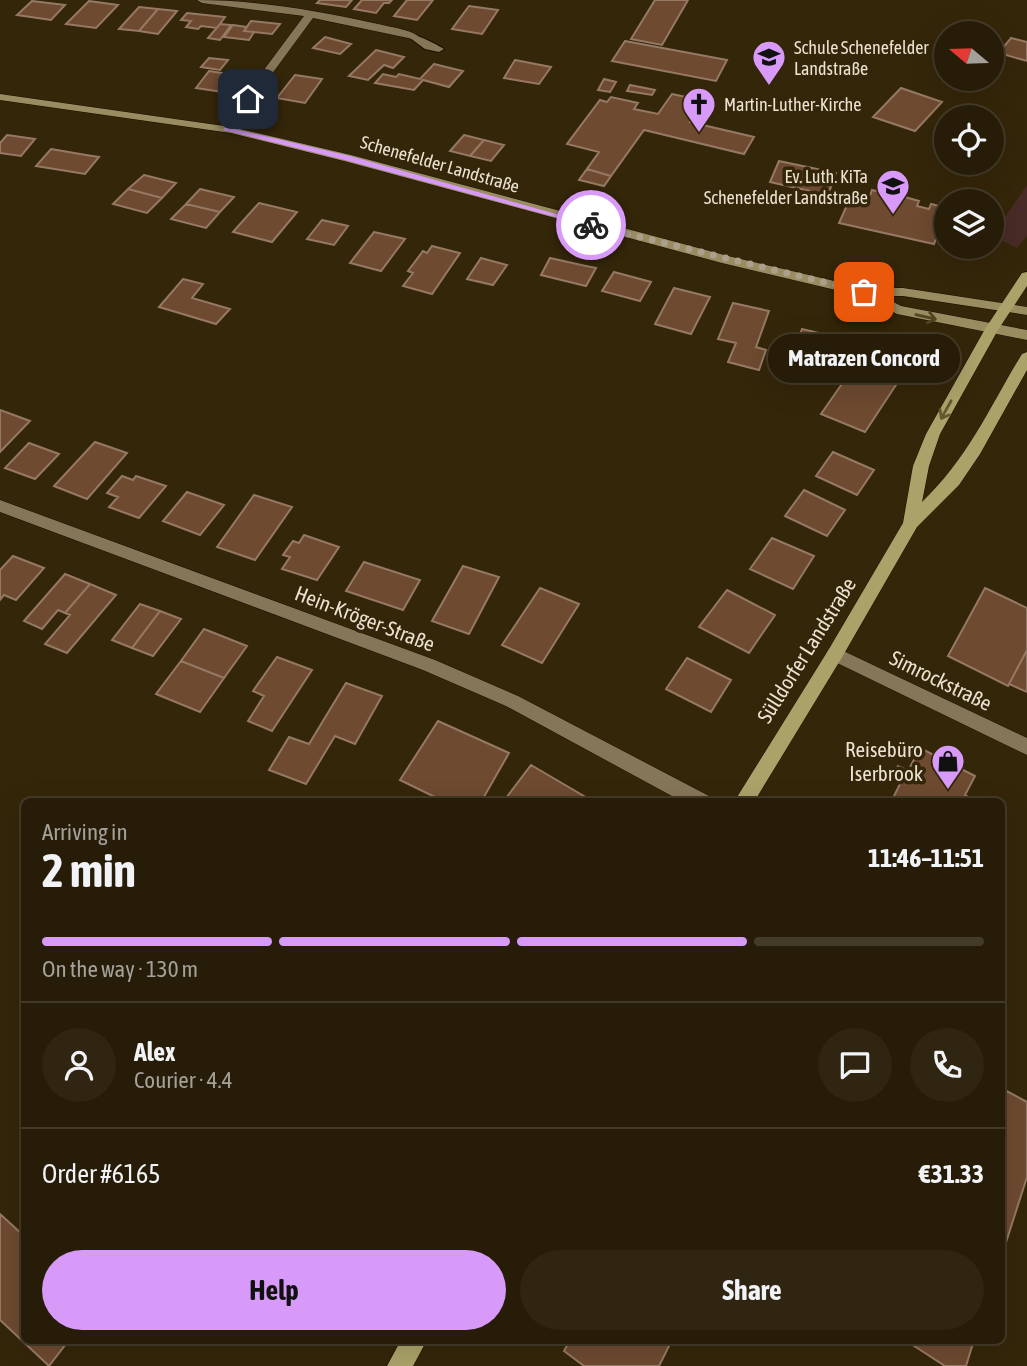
<!DOCTYPE html>
<html lang="en">
<head>
<meta charset="utf-8">
<style>
	:root { --surface:#271c07; --page:#2f2511; --text:#f1f3f6; --muted:#a4a19b; --line:#433a28; --accent:#d89af8 }
	body { margin:0; font-family:"Asap Condensed",sans-serif; background:var(--page); color:var(--text); height:100vh; display:flex; flex-direction:column; font-size:26px; white-space:nowrap }
	* { box-sizing:border-box; margin:0 }
	p { font-size:23px; color:var(--muted) }
	.icon { flex:none; width:38px; height:38px; fill:none; stroke:currentColor; stroke-width:2; stroke-linecap:round; stroke-linejoin:round }
	.map { position:relative; flex:1; overflow:hidden }
	.side { position:absolute; left:21px; top:798px; width:984px; height:546px; display:flex; flex-direction:column; background:var(--surface); border-radius:10px; box-shadow:0 7px 28px #0002,0 0 0 2px var(--line) }
	.side>* { flex:none }
	.needle { width:46px; rotate:289deg }
	.fabs { position:absolute; left:934px; top:21px; display:grid; gap:14px }
	.fabs a { display:grid; place-items:center; width:70px; height:70px; border-radius:50%; background:var(--surface); box-shadow:0 7px 28px #0002,0 0 0 2px var(--line); font-size:35px }
	.pin { position:absolute; display:grid; place-items:center; width:60px; height:60px; color:#fff; margin:-30px; border-radius:14px; box-shadow:0 4px 10px #0006 }
	.courier { position:absolute; display:grid; place-items:center; width:70px; height:70px; margin:-35px; border:5px solid #d89af8; border-radius:50%; background:#fff; color:#222; box-shadow:0 2px 9px #0007 }
	.bubble { position:absolute; height:49px; border-radius:24px; background:var(--surface); box-shadow:0 7px 28px #0002,0 0 0 2px var(--line); font-size:23px; font-weight:700; line-height:49px; text-align:center }
	.headline em { font-style:normal; font-weight:700 }
	.headline div { display:flex; flex-direction:column-reverse }
	.headline { display:flex; align-items:center; justify-content:space-between; height:119px; padding:0 21px }
	h1 { font-size:46px; font-weight:700; line-height:52px }
	.bar { display:grid; grid-template-columns:repeat(4,1fr); gap:10px 7px; align-content:center; height:84px; padding:0 21px }
	.bar i { height:9px; border-radius:5px; background:var(--line) }
	.bar .selected { background:var(--accent) }
	.bar p { grid-column:span 4 }
	.line { display:flex; align-items:center; gap:18px; padding:0 21px; border-top:2px solid var(--line) }
	.line div { flex:1 }
	.round { display:grid; place-items:center; flex:none; width:74px; height:74px; border-radius:37px; background:var(--page) }
	.primary-button { display:flex; gap:14px; margin-top:auto; padding:14px 21px }
	.primary-button a { flex:1; height:80px; border-radius:42px; background:var(--accent); color:#111; font-size:28px; font-weight:700; line-height:80px; text-align:center }
	.primary-button a+a { background:var(--page); color:var(--text) }
	.map>svg:first-child { display:block }
	.green { fill:#482b26 }
	.building { fill:#6d4a30; stroke:#967964; stroke-width:2 }
	.lines { fill:none; stroke-linecap:round; stroke-linejoin:round }
	.service-casing { stroke:#1a0f00; stroke-width:2 }
	.minor-casing { stroke:#1a0f00; stroke-width:1 }
	.secondary-casing { stroke:#1a0f00; stroke-width:1 }
	.primary-casing { stroke:#1a0f00; stroke-width:1 }
	.service { fill:#867658; fill-rule:evenodd }
	.minor { fill:#867658; fill-rule:evenodd }
	.secondary { fill:#988c60; fill-rule:evenodd }
	.primary { fill:#aaa269; fill-rule:evenodd }
	.oneway { stroke:#524523 }
	.oneway2 { stroke:#63582f }
	.route { fill:#d89af8 }
	.done { stroke:#aba08c; stroke-width:7; stroke-dasharray:0 12.6 }
	.labels { text-anchor:middle; dominant-baseline:central; stroke-width:7; stroke-linejoin:round; paint-order:stroke }
	.far-poi-label { font-size:18px; fill:#ebe2d2; stroke:#342609; text-anchor:start }
	.far-street-label { font-size:18px; fill:#ebe2d2; stroke:#342609 }
	.street-label { font-size:21px; fill:#ebe2d2; stroke:#342609 }
	.poi-label { font-size:21px; fill:#ebe2d2; stroke:#342609; text-anchor:end }
</style>
</head>
<body>
<div class="map">
<svg width="1027" height="1366" viewBox="0 0 1027 1366">
	<rect width="100%" height="100%" fill="#342609"/>
	<path class="green" d="M1027 185V236L1017 248 992 236Z"/>
	<path class="building" d="M320 0H352L346 7 317 3Z
		M362 0H392L389 3H384L376 13 354 9Z
		M407 0H433L417 20 394 16Z
		M655 0H688L662 45 631 39Z
		M32 1 65 5 51 20 17 15Z
		M89 1 118 5 96 28 66 24Z
		M469 6 498 10 482 34 452 29Z
		M139 7 158 9 139 31 119 29Z
		M158 9 177 11 158 34 139 31Z
		M187 13 225 17 217 28 201 26 198 29 186 27 191 21 181 20Z
		M251 21 280 24 272 34 244 31Z
		M220 24 231 25 220 40 208 38Z
		M233 25 247 27 244 31 254 32 249 40 224 37Z
		M325 37 351 44 340 54 313 48Z
		M1011 38 1027 42V61L999 53Z
		M625 41 727 60 716 81 612 61Z
		M376 50 404 57 393 68 384 65 368 80 349 76Z
		M209 58 228 60 220 70 201 67Z
		M515 60 551 67 539 84 504 78Z
		M434 64 463 71 449 87 423 80 414 90 375 83 383 74 396 77 399 74 420 79Z
		M209 71 235 75 222 92 196 88Z
		M295 75 322 79 305 103 277 98Z
		M604 79 616 82 610 92 598 90Z
		M630 85 655 90 652 95 627 91Z
		M901 88 942 102 915 131 873 117Z
		M672 94 704 101 690 122 754 137 744 154 644 130 611 176 587 169 599 152 567 144 600 100 607 102 611 97 638 103 634 109 658 114Z
		M7 135 35 139 21 156 0 153V143Z
		M464 135 484 140 470 156 450 151Z
		M484 140 504 145 491 161 470 156Z
		M51 149 86 155 99 157 85 174 36 166Z
		M779 161 836 173 828 195 770 182Z
		M587 169 611 176 604 186 579 180Z
		M144 175 176 183 162 198 128 189Z
		M128 189 162 198 147 213 113 204Z
		M200 189 234 197 220 212 186 204Z
		M872 190 889 194 887 198 899 201 901 196 919 201 917 206 929 209 931 204 947 208 934 244 839 223 852 194 869 198Z
		M259 203 297 212 272 242 233 232Z
		M186 204 220 212 206 228 171 219Z
		M322 220 348 226 334 245 307 239Z
		M374 232 405 239 381 271 350 263Z
		M432 246 460 253 432 294 403 286 413 273 408 271 423 251 427 253Z
		M481 258 507 265 493 285 467 279Z
		M550 258 586 266 596 268 586 286 541 275Z
		M614 272 651 282 640 301 602 291Z
		M183 279 203 284 192 298 230 309 216 324 159 307Z
		M674 288 710 297 691 334 655 324Z
		M733 303 769 311 756 347 766 350 759 370 728 362 736 343 718 339Z
		M802 329 915 356 865 432 821 414 846 378 839 367 792 356Z
		M0 410 30 421 0 452Z
		M95 442 127 453 87 499 54 486Z
		M29 443 59 454 35 479 5 468Z
		M833 452 874 470 857 495 816 476Z
		M122 476 133 480 136 476 166 486 139 518 109 507 118 497 107 493Z
		M804 490 845 510 827 536 785 516Z
		M187 492 224 505 200 535 163 521Z
		M254 495 292 507 255 560 217 547Z
		M304 535 339 547 317 580 282 569 290 557 283 555 293 541 299 543Z
		M772 538 814 556 793 589 750 569Z
		M13 556 44 568 16 600 4 595 0 600V570Z
		M364 562 420 580 403 610 346 591Z
		M463 566 499 577 469 634 432 621Z
		M65 574 90 584 65 613 58 610 42 629 24 621Z
		M90 584 116 595 67 653 45 644 70 615 65 613Z
		M540 588 579 604 542 663 502 645Z
		M985 588 1027 608V650L1008 686 948 656Z
		M727 590 775 615 749 653 699 627Z
		M140 604 160 611 132 648 112 640Z
		M160 611 181 619 153 656 132 648Z
		M204 629 247 646 224 678 181 661Z
		M1027 650V692L1009 684Z
		M277 657 312 670 272 731 248 721 264 696 253 691Z
		M687 658 731 680 711 712 666 689Z
		M181 661 224 678 200 712 156 694Z
		M346 683 382 696 355 744 335 736 306 784 269 770 289 737 309 744Z
		M438 721 509 753 481 802H445L400 780Z
		M920 748 975 776 965 795 977 802H904L894 796 901 782 892 777 898 766 908 771Z
		M531 765 594 802H503Z
		M1001 1088 1027 1102V1177L1001 1258Z
		M0 1214 24 1236V1340H69L49 1366 0 1320Z
		M570 1340H672L659 1366H584L564 1351Z
		M905 1340H974L966 1366H945Z"/>
	<g class="lines">
		<defs>
			<path id="service" d="M410 34C416 34 438 45 444 49L439 52 425 49 410 38Z"/>
			<path id="minor" d="M197 0C257 0 319 11 378 24 390 27 408 29 418 36L413 39 313 18 230 131 226 132 220 129 304 16 202 3Z
				M0 500 435 660 518 696 709 796 711 802H683L506 706 423 670 0 512Z
				M835 647 1027 738V755L829 659 826 654 829 649Z"/>
			<path id="secondary" d="M0 94 231 127 351 155 728 256 864 288H903L1027 307V315L903 296H882L901 306 1027 330V340L897 314 861 296 722 263 344 161 231 133 0 100Z"/>
			<path id="primary" d="M1027 272V286L998 330 940 434 929 466 922 502C969 457 989 408 1022 354L1027 352V370L980 454 959 485 917 527 841 659 754 802H734L829 649 903 523 913 466 926 434 985 329 1022 273Z
				M401 1340H427L413 1366H387Z"/>
		</defs>
		<use href="#service" class="service-casing"/>
		<use href="#minor" class="minor-casing"/>
		<use href="#secondary" class="secondary-casing"/>
		<use href="#primary" class="primary-casing"/>
		<use href="#service" class="service"/>
		<use href="#minor" class="minor"/>
		<use href="#secondary" class="secondary"/>
		<use href="#primary" class="primary"/>
	</g>
	<defs><path id="oneway-shaft" d="M-6 0H5M1.5-3L5.5 0L1.5 3" fill="none" stroke-width="1.6" stroke-linecap="round" stroke-linejoin="round" transform="scale(1.75)"/></defs>
	<use class="oneway" href="#oneway-shaft" transform="translate(926 317) rotate(13)"/>
	<use class="oneway2" href="#oneway-shaft" transform="translate(946 410) rotate(119)"/>
	<path class="route" d="M245 98 251 99 230 128 350 156 595 225 588 226 345 160 223 130Z"/>
	<g class="lines">
		<path class="done" d="M591 225 864 292"/>
	</g>
	<defs>
		<symbol id="school-pin" viewBox="-11 -11 22 30"><path d="M0 17L-7.5 6A9.5 9.5 0 1 1 7.5 6Z" fill="#d89af8" stroke="#342609"/><path d="M0-5L7-2L0 1L-7-2ZM-4 1L0 2.5L4 1V4Q0 6-4 4Z" fill="#111"/></symbol>
		<symbol id="church-pin" viewBox="-11 -11 22 30"><path d="M0 17L-7.5 6A9.5 9.5 0 1 1 7.5 6Z" fill="#d89af8" stroke="#342609"/><path d="M-1.2-6h2.4v3.5h3.3v2.4h-3.3V6h-2.4V-.1h-3.3v-2.4h3.3Z" fill="#111"/></symbol>
		<symbol id="shop-pin" viewBox="-11 -11 22 30"><path d="M0 17L-7.5 6A9.5 9.5 0 1 1 7.5 6Z" fill="#d89af8" stroke="#342609"/><path d="M-5-2.5h2.3a2.7 3.5 0 0 1 5.4 0H5L5.5 6h-11ZM-1.5-2.5h3a1.5 2.3 0 0 0-3 0Z" fill="#111"/></symbol>
	</defs>
	<g fill-rule="evenodd">
		<use href="#school-pin" x="750" y="38" width="38" height="52"/>
		<use href="#church-pin" x="680" y="85" width="38" height="52"/>
		<use href="#school-pin" x="874" y="167" width="38" height="52"/>
		<use href="#shop-pin" x="929" y="742" width="38" height="52"/>
	</g>
	<g class="labels">
		<g class="far-poi-label">
			<text x="794" y="47">Schule Schenefelder<tspan x="794" dy="21">Landstraße</tspan></text>
			<text x="724" y="104">Martin-Luther-Kirche</text>
			<text x="868" y="176" text-anchor="end">Ev. Luth. KiTa<tspan x="868" dy="21">Schenefelder Landstraße</tspan></text>
		</g>
		<g class="far-street-label">
			<text transform="translate(440 164) rotate(16)">Schenefelder Landstraße</text>
		</g>
		<g class="street-label">
			<text transform="translate(365 618) rotate(21)">Hein-Kröger-Straße</text>
			<text transform="translate(806 650) rotate(-58)">Sülldorfer Landstraße</text>
			<text transform="translate(941 680) rotate(26)">Simrockstraße</text>
		</g>
		<g class="poi-label">
			<text x="923" y="749">Reisebüro<tspan x="923" dy="24">Iserbrook</tspan></text>
		</g>
	</g>
</svg>
<div class="fabs">
<a><svg class="needle" viewBox="-14 -14 28 28"><path d="M0-13l5 13h-10z" fill="#e53935"/><path d="M0 13l5-13h-10z" fill="#a4a19b"/></svg></a>
<a><svg class="icon" aria-label="locate" viewBox="0 0 24 24"><circle cx="12" cy="12" r="6"/><path d="M12 2v4M12 18v4M2 12h4M18 12h4"/></svg></a>
<a><svg class="icon" aria-label="layers" viewBox="0 0 24 24"><path d="M12 4l9 5-9 5-9-5zM3 14l9 5 9-5"/></svg></a>
</div>
<div class="pin" style="left:864px;top:292px;background:#ea580c"><svg class="icon" aria-label="bag" viewBox="0 0 24 24"><path d="M5 8h14l-1 12H6zM9 8a3 3 0 0 1 6 0"/></svg></div>
<div class="pin" style="left:248px;top:99px;background:#1f2937"><svg class="icon" aria-label="home" viewBox="0 0 24 24"><path d="M3 11l9-7 9 7M6 9v11h12V9"/></svg></div>
<div class="courier" style="left:591px;top:225px"><svg class="icon" aria-label="bike" viewBox="0 0 24 24"><circle cx="6" cy="16" r="4"/><circle cx="18" cy="16" r="4"/><path d="M6 16l4-8h5l3 8M10 8l3 8H6M13 5h3"/></svg></div>
<div class="bubble" style="left:768px;top:334px;width:192px">Matrazen Concord</div>
<section class="side">
<div class="headline"><div><h1>2 min</h1><p>Arriving in</p></div><em>11:46–11:51</em></div>
<div class="bar"><i class="selected"></i><i class="selected"></i><i class="selected"></i><i></i><p>On the way · 130 m</p></div>
<div class="line" style="height:126px"><a class="round"><svg class="icon" aria-label="person" viewBox="0 0 24 24"><circle cx="12" cy="8" r="4"/><path d="M4 21q1-7 8-7t8 7"/></svg></a><div><b>Alex</b><p>Courier · 4.4</p></div><a class="round"><svg class="icon" aria-label="chat" viewBox="0 0 24 24"><path d="M4 5h16v11H9l-5 4z"/></svg></a><a class="round"><svg class="icon" aria-label="phone" viewBox="0 0 24 24"><path d="M5 4h4l2 5-3 2q2 4 5 5l2-3 5 2v4C11 20 4 13 5 4z"/></svg></a></div>
<div class="line" style="height:91px"><div>Order #6165</div><b>€31.33</b></div>
<div class="primary-button"><a>Help</a><a>Share</a></div>
</section>
</div>
</body>
</html>
